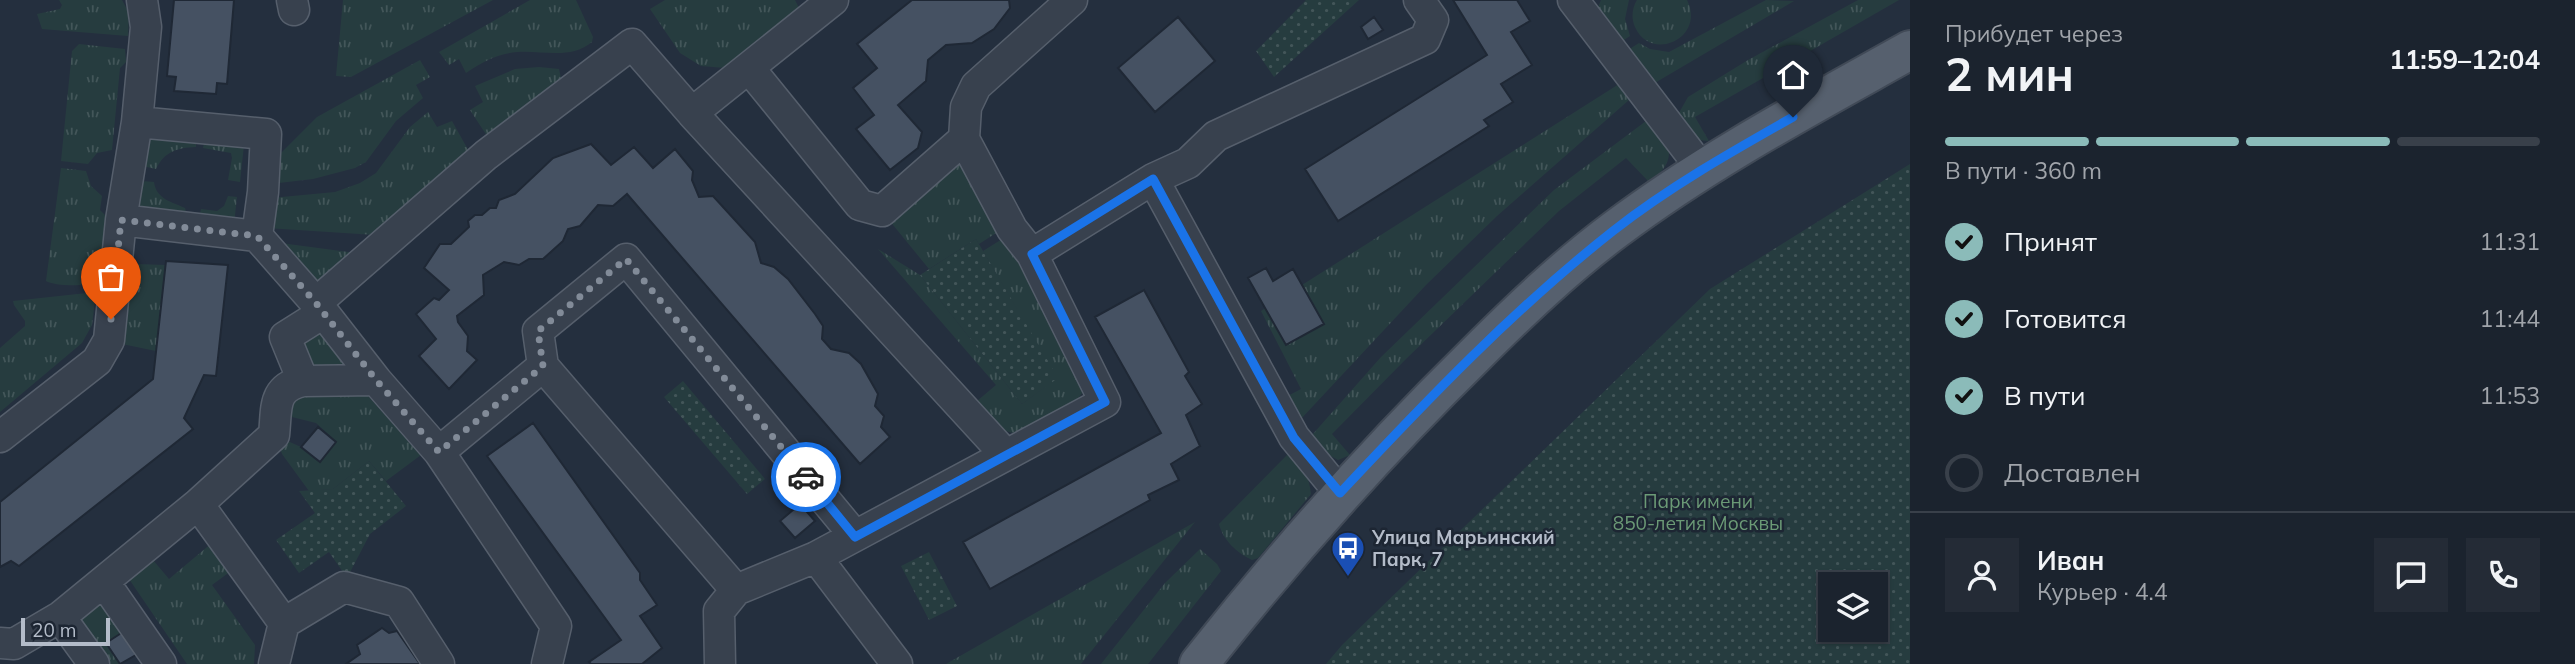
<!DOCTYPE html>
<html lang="ru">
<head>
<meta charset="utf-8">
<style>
	:root { --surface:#1b232e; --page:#242b36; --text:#f1f3f6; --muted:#a0a4aa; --line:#39404a; --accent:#8bbbb9 }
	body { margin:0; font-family:Mulish,sans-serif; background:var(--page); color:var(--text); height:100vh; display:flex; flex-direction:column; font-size:26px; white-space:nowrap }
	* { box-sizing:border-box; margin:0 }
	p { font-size:23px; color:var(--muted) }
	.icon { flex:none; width:38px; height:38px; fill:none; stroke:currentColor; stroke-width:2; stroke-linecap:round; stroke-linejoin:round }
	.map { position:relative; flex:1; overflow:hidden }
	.sheet { display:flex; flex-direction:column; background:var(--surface); width:665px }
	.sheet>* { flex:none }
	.buttons { position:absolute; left:1818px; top:572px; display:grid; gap:14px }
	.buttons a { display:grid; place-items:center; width:70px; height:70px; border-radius:0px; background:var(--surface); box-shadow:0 2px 5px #0004,0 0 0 2px var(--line); font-size:35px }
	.scale { position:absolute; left:21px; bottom:18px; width:89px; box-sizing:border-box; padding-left:7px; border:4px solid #b4bcc9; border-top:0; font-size:19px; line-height:24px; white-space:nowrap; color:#b4bcc9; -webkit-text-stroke:5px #1d2633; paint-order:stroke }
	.pin { position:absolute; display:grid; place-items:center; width:60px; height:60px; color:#fff; margin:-72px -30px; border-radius:50% 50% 50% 0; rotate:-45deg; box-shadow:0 0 7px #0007 }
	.pin .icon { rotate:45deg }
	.courier { position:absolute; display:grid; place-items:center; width:70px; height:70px; margin:-35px; border:5px solid #1a73e8; border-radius:50%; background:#fff; color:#222; box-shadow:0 2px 9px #0007 }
	.headline em { font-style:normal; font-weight:700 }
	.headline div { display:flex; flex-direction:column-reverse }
	.headline { display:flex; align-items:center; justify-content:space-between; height:119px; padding:0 35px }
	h1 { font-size:46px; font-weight:700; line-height:52px }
	.bar { display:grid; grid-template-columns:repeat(4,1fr); gap:10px 7px; align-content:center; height:84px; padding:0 35px }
	.bar i { height:9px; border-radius:5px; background:var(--line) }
	.bar .selected { background:var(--accent) }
	.bar p { grid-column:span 4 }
	.line { display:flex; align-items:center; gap:18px; padding:0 35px; border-top:2px solid var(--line) }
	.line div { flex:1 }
	.round { display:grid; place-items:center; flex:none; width:74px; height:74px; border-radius:0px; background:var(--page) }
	ol { padding:0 35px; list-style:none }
	li { display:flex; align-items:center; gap:21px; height:77px }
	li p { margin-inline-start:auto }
	li .icon { padding:7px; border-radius:50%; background:var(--accent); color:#111; stroke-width:4 }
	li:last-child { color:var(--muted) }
	li i { width:38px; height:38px; border:4px solid var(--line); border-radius:50% }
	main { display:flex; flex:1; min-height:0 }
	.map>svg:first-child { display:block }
	.grass { fill:url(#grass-tufts) }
	.park { fill:url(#park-dots); fill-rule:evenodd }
	.building { fill:#455162; stroke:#1f2835; stroke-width:2 }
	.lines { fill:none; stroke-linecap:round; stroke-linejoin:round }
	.minor-casing { stroke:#565f6c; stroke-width:33 }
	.major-casing { stroke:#414a57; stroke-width:42 }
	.minor { stroke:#38414e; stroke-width:30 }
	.major { stroke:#56606e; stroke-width:38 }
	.done { stroke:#828b98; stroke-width:7; stroke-dasharray:0 12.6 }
	.route { stroke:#1a73e8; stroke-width:9 }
	.labels { text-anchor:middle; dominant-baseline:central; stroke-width:5; stroke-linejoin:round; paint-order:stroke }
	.park-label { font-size:19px; fill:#6b9a76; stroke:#1d2633 }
	.poi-label { font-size:19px; font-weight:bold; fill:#b4bcc9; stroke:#1d2633; text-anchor:start }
</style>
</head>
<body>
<main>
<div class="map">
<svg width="1910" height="664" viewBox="0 0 1910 664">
	<defs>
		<pattern id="grass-tufts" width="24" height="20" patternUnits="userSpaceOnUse" patternTransform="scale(1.75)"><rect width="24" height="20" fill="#263c3f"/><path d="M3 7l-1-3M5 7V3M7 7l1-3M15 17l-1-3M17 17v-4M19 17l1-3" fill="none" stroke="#435659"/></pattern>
		<pattern id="park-dots" width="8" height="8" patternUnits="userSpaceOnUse" patternTransform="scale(1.75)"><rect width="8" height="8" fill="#263c3f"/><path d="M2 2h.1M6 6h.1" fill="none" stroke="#435659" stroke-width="1.8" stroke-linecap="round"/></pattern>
	</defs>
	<rect width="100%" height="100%" fill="#242f3e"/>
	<path class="grass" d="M59 0H122L129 13 128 36 42 29 37 14 60 9 62 5Z
		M343 0H493L351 77 336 76Z
		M530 0H576L593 37 592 42C570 60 543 50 517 52 497 54 482 62 466 73L459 59 449 65 439 52Z
		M665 0H795L800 10 725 68 701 66 680 53 650 9Z
		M1601 0H1629L1625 19 1630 36 1621 42 1598 7Z
		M1637 0H1687C1706 38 1651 63 1635 27 1631 18 1632 8 1637 0Z
		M1766 0 1794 1 1653 84 1628 50 1639 43 1650 49 1669 52Z
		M1858 0H1899L1695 117 1709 141 1698 140 1676 118 1688 97 1748 60Z
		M79 44 125 49 126 62 120 68 112 150 97 153 88 164 61 161 72 51Z
		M420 60 430 77 416 85 423 98 396 121 366 162 355 168 313 179 270 184 271 163 317 117Z
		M539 67 559 69 562 83 489 139 470 110 483 102 475 86 515 69Z
		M1619 84 1629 100 1497 216 1426 285 1300 420 1278 401 1301 389 1261 311Z
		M428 112 437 127 452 121 471 155 375 235 267 228 271 198 335 192 360 183 376 173 410 127Z
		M1646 121 1669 150C1670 165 1660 174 1649 182L1626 158 1559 211 1406 359 1332 434 1350 455 1338 460 1329 455 1312 435 1381 357 1554 190Z
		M145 135 196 141V147C177 148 165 151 156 169L142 166Z
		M205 139 244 145 240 182 228 180 232 158 231 153 203 148Z
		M961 162 1004 228 979 244 976 239 929 269 889 220 952 163Z
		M61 168 86 171 91 186 102 196 100 210 107 217 100 272C98 277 98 279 94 282 86 287 54 286 46 281Z
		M142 181 154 182C156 199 172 202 185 208L188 219 138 213Z
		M228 196 237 197 234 224 199 219 201 209 217 211 224 206Z
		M1007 236 1084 389C1076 410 1036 424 1016 433 997 432 986 417 977 401L996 385 878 249 920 275 1022 404 1057 378 983 251Z
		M273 242 356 253 316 287Z
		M137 264 165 265 156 351 122 344 132 267Z
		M96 292 92 325 82 343 0 412V348L25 326V321L14 305 13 301Z
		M314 325 347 366 311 365 298 345Z
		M302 395H367L421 455 386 481 369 461 333 489 309 491 282 454 279 446 283 439 301 447 319 462 336 441 316 423 288 416 289 403Z
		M1288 454C1303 465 1309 475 1311 494L1258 558 1252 560C1237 553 1223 540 1219 524Z
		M1195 522 1081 664H946Z
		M213 542 231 571 212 585 255 645 254 664H187L129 579 153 560 169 579Z
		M1200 549 1217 564 1221 571 1148 664H1101L1165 583Z
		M105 600 126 630 106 643 120 664H103L74 622Z"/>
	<path class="park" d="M1306 0H1359L1274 77 1256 51Z
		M1910 164V664H1326L1342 645 1710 289ZM1830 584H1876V630H1830Z
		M976 239 1058 378 1022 404 920 275Z
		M683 381 765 479 747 494 664 397Z
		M369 461 406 506 370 534 347 578 329 552 299 573 276 540 315 513 299 491 333 489Z
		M929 552 957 606 929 620 901 566Z"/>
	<path class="building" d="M174 0H234L227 84 217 83 216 94 174 91 176 77 167 76Z
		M912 0H1009L1010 8 994 29 972 43 946 45 928 60 926 81 898 105 922 132 918 148 890 170 856 129 874 115 853 88 877 68 857 44Z
		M1453 0H1517L1530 21 1511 32 1532 65 1501 84 1513 102 1484 120 1489 126 1338 221 1305 169 1487 55Z
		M1178 17 1215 61 1155 112 1118 68Z
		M1374 17 1383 30 1368 39 1361 27Z
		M591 144 611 165 634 147 653 168 675 149 693 171 692 180 699 197 713 196 755 242 761 263 774 267 788 279 815 314 823 326 822 339 831 349 849 353 861 364 878 394 875 406 884 416 881 427 890 437 860 464 627 194 613 206 598 205 580 226 568 229 563 241 543 259H529L519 265 504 262 483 275 484 295 457 316 458 322 468 336 467 351 477 360 449 389 419 356 436 339 416 314 434 298 439 300 449 290 424 268 440 244H451L469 227 468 221 475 215H482L490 208H496L499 200 515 194 553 158Z
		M166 261 228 265 216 376 204 375 184 418 193 429 19 566 11 561 0 567V502L153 379Z
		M1266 268 1273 281 1293 269 1324 324 1286 345 1248 278Z
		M1144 290 1189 372 1185 376 1202 404 1186 415 1200 446 1171 464 1179 480 1148 495 1150 500 990 589 963 542 1161 433 1095 317Z
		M533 423 640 573V580L657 605 640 616 662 648 642 664H591L589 662 621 640 487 456Z
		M318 427 336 442 320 462 301 447Z
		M800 504 815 521 795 538 780 521Z
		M382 628 389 633 397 631 420 664H346L360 654 357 645Z
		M126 630 141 652 120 664 106 643Z"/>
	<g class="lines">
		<defs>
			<path id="minor" d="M292 0 294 10
				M1573 0 1702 169
				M749 68 860 205 882 211 964 139
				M692 113 833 0
				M137 122 266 134 263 192 257 236
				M1153 179 1294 437 1340 493
				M121 220 257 236 316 303
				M1032 254 1153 179 1188 163 1216 136 1425 39 1433 20 1419 0
				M543 366 538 331 626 259 855 536
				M303 381 376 380
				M0 437 97 361 109 340 121 220 137 122 146 27 142 0
				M439 452 543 366 736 590
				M198 504 284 623 274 664
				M816 557 897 664
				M104 582 161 664
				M60 617 94 664
				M284 623 344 587 399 602 439 664
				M0 643 14 644 60 617 198 504 274 435C277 408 272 388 303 381L285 337 323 313
				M547 664 556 626 439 452 376 380 316 303 486 155 632 44 692 113 1005 454
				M720 664 719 611 736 590 816 557 1105 402 1032 254 1012 229 964 139 966 107 976 86 1072 0"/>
			<path id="major" d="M1199 664C1285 555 1375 453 1474 356 1519 311 1565 267 1616 229 1708 160 1810 106 1910 50"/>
		</defs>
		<use href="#minor" class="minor-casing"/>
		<use href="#major" class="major-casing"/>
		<use href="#minor" class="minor"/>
		<use href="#major" class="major"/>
	</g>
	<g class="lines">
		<path class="done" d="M111 319 121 220 257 236 316 303 376 380 439 452 543 366 538 331 626 259 806 477"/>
		<path class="route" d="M806 477 855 537 1105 402 1032 254 1153 179 1294 438 1340 493C1426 401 1514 309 1613 231 1669 187 1731 152 1793 117"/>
	</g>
	<defs>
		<symbol id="bus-pin" viewBox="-11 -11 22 30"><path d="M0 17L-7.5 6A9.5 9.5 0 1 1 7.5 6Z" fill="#1a4fb4" stroke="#1d2633"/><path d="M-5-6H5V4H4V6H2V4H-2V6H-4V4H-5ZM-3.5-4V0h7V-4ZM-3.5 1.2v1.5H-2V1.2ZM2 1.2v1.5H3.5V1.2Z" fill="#fff"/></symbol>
	</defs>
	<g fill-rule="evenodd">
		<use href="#bus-pin" x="1329" y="529" width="38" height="52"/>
	</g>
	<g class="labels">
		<g class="park-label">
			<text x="1698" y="501">Парк имени<tspan x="1698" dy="22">850-летия Москвы</tspan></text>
		</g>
		<g class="poi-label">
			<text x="1372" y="537">Улица Марьинский<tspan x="1372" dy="22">Парк, 7</tspan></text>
		</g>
	</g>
</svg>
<div class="buttons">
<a><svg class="icon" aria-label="layers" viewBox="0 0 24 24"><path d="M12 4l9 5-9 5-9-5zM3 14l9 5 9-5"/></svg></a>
</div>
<div class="scale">20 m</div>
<div class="pin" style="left:111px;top:319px;background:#ea580c"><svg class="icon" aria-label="bag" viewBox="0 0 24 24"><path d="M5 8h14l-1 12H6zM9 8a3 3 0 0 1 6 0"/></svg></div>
<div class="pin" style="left:1793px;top:117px;background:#1f2937"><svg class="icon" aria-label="home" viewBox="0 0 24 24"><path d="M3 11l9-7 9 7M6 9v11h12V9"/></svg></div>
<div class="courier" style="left:806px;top:477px"><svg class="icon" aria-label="car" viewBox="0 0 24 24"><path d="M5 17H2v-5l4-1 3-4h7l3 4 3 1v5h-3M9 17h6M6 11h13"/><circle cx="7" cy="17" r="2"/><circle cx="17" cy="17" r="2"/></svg></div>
</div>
<section class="sheet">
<div class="headline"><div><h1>2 мин</h1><p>Прибудет через</p></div><em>11:59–12:04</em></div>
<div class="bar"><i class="selected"></i><i class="selected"></i><i class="selected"></i><i></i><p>В пути · 360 m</p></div>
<ol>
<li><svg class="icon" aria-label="check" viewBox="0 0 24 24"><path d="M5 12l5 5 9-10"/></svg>Принят<p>11:31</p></li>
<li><svg class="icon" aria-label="check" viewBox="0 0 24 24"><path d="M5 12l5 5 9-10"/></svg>Готовится<p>11:44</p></li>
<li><svg class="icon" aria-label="check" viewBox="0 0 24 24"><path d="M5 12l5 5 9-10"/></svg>В пути<p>11:53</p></li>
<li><i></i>Доставлен</li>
</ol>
<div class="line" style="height:126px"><a class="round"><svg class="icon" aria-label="person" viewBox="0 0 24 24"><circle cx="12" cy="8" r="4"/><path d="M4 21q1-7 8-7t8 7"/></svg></a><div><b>Иван</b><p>Курьер · 4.4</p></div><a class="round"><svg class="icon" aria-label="chat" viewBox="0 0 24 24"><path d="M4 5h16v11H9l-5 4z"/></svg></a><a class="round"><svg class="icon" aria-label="phone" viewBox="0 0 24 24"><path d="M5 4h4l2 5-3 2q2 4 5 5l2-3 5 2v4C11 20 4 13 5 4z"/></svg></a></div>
</section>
</main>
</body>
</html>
